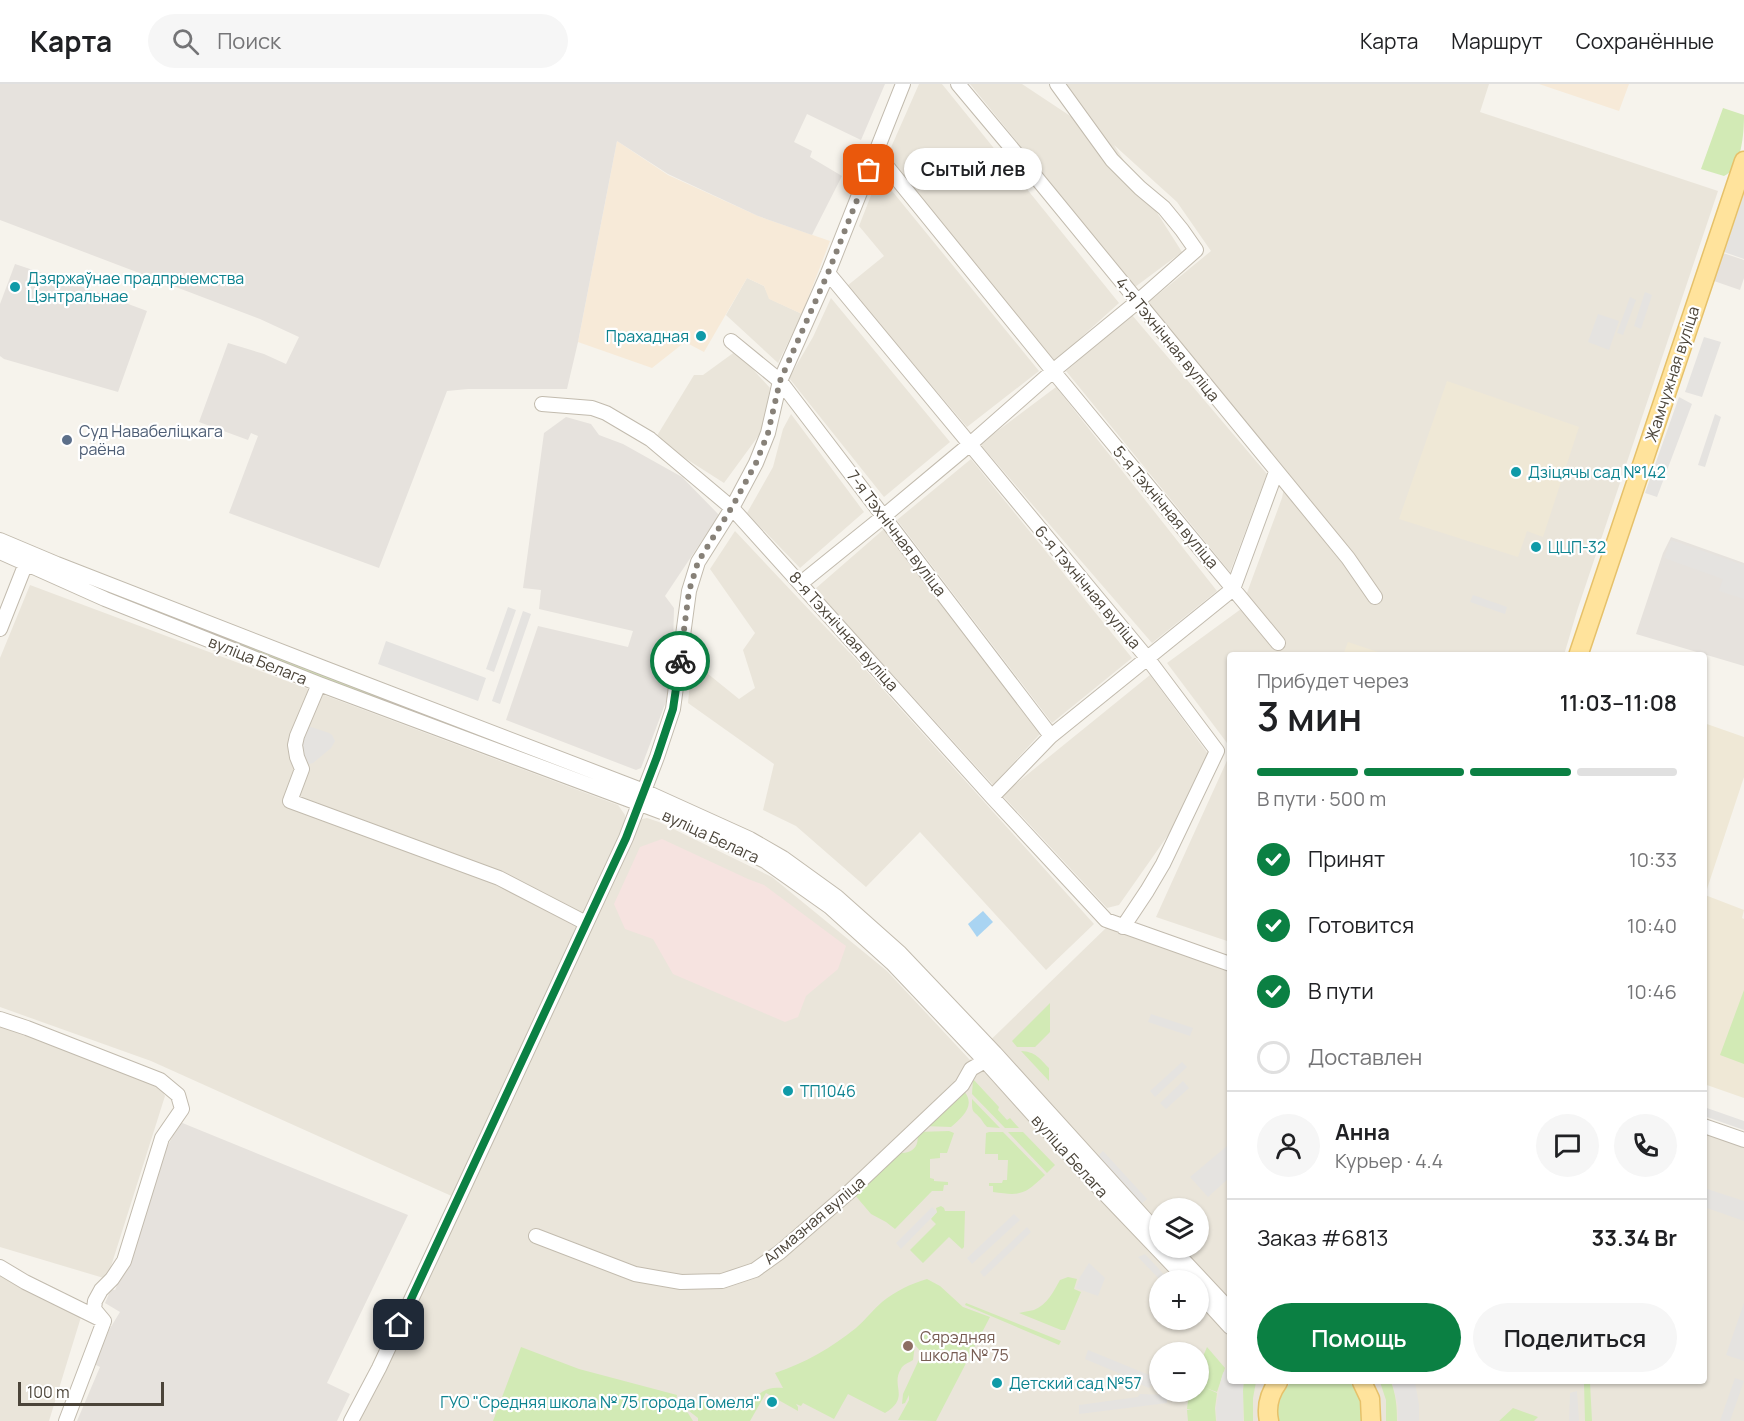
<!DOCTYPE html>
<html lang="ru">
<head>
<meta charset="utf-8">
<style>
	:root { --surface:#fff; --page:#f6f6f6; --text:#202124; --muted:#757577; --line:#e0e0e0; --accent:#0b8043 }
	body { margin:0; font-family:Manrope,sans-serif; background:var(--page); color:var(--text); height:100vh; display:flex; flex-direction:column; font-size:22px; white-space:nowrap }
	* { box-sizing:border-box; margin:0 }
	p { font-size:20px; color:var(--muted) }
	.icon { flex:none; width:33px; height:33px; fill:none; stroke:currentColor; stroke-width:2; stroke-linecap:round; stroke-linejoin:round }
	.map { position:relative; flex:1; overflow:hidden }
	.side { position:absolute; left:1227px; top:568px; width:480px; height:732px; display:flex; flex-direction:column; background:var(--surface); border-radius:6px; box-shadow:0 2px 4px #0004 }
	.side>* { flex:none }
	.tools { position:absolute; left:1149px; top:1114px; display:grid; gap:12px }
	.tools a { display:grid; place-items:center; width:60px; height:60px; border-radius:50%; background:var(--surface); box-shadow:0 2px 4px #0004; font-size:30px }
	.scale { position:absolute; left:18px; bottom:15px; width:146px; box-sizing:border-box; padding-left:6px; border:3px solid #4b4439; border-top:0; font-size:16px; line-height:21px; white-space:nowrap; color:#4b4439; -webkit-text-stroke:4px #fff; paint-order:stroke }
	.pin { position:absolute; display:grid; place-items:center; width:51px; height:51px; color:#fff; margin:-26px; border-radius:12px; box-shadow:0 3px 9px #0006 }
	.courier { position:absolute; display:grid; place-items:center; width:60px; height:60px; margin:-30px; border:4px solid #0b8043; border-radius:50%; background:#fff; color:#222; box-shadow:0 2px 8px #0007 }
	.bubble { position:absolute; height:42px; border-radius:21px; background:var(--surface); box-shadow:0 2px 4px #0004; font-size:20px; font-weight:600; line-height:42px; text-align:center }
	.summary em { font-style:normal; font-weight:600 }
	.summary div { display:flex; flex-direction:column-reverse }
	.summary { display:flex; align-items:center; justify-content:space-between; height:102px; padding:0 30px }
	h1 { font-size:39px; font-weight:600; line-height:45px }
	.bar { display:grid; grid-template-columns:repeat(4,1fr); gap:9px 6px; align-content:center; height:72px; padding:0 30px }
	.bar i { height:8px; border-radius:4px; background:var(--line) }
	.bar .selected { background:var(--accent) }
	.bar p { grid-column:span 4 }
	.line { display:flex; align-items:center; gap:15px; padding:0 30px; border-top:2px solid var(--line) }
	.line div { flex:1 }
	.round { display:grid; place-items:center; flex:none; width:63px; height:63px; border-radius:32px; background:var(--page) }
	ol { padding:0 30px; list-style:none }
	li { display:flex; align-items:center; gap:18px; height:66px }
	li p { margin-inline-start:auto }
	li .icon { padding:6px; border-radius:50%; background:var(--accent); color:#fff; stroke-width:4 }
	li:last-child { color:var(--muted) }
	li i { width:33px; height:33px; border:3px solid var(--line); border-radius:50% }
	.button { display:flex; gap:12px; margin-top:auto; padding:12px 30px }
	.button a { flex:1; height:69px; border-radius:36px; background:var(--accent); color:#fff; font-size:24px; font-weight:600; line-height:69px; text-align:center }
	.button a+a { background:var(--page); color:var(--text) }
	header { display:flex; align-items:center; gap:36px; box-sizing:border-box; height:84px; padding:0 30px; background:var(--surface); border-bottom:2px solid var(--line) }
	header strong { font-size:28px }
	nav { display:flex; gap:33px; margin-inline-start:auto; font-size:21px }
	.search { width:420px; height:54px; background:var(--page); display:flex; align-items:center; gap:15px; box-sizing:border-box; padding:0 21px; border-radius:33px; color:var(--muted); font-size:22px }
	.map>svg:first-child { display:block }
	.residential { fill:#eae5da; fill-rule:evenodd }
	.commercial { fill:#f7ead8 }
	.industrial { fill:#e6e2dd }
	.education { fill:#efe8d6 }
	.medical { fill:#f6e3e0 }
	.green { fill:#d2eab5 }
	.parking { fill:#e5e3e0 }
	.water { fill:#a9d4f2 }
	.lines { fill:none; stroke-linecap:round; stroke-linejoin:round }
	.minor-casing { stroke:#c2bbae; stroke-width:16 }
	.major-casing { stroke:#e6c16a; stroke-width:21 }
	.minor { stroke:#fff; stroke-width:14 }
	.major { stroke:#ffe39c; stroke-width:18 }
	.done { stroke:#878178; stroke-width:6; stroke-dasharray:0 10.8 }
	.route { stroke:#0b8043; stroke-width:8 }
	.culture-dot { fill:#0f9aa8; stroke:#fff; stroke-width:2 }
	.service-dot { fill:#5c6f8a; stroke:#fff; stroke-width:2 }
	.education-dot { fill:#8d6e63; stroke:#fff; stroke-width:2 }
	.labels { text-anchor:middle; dominant-baseline:central; stroke-width:4.5; stroke-linejoin:round; paint-order:stroke }
	.culture-label { font-size:16px; fill:#0d838f; stroke:#fff; text-anchor:start }
	.street-label { font-size:16px; fill:#4b4439; stroke:#fff }
	.service-label { font-size:16px; fill:#4e5e75; stroke:#fff; text-anchor:start }
	.education-label { font-size:16px; fill:#785e54; stroke:#fff; text-anchor:start }
</style>
</head>
<body>
<header>
<strong>Карта</strong>
<div class="search"><svg class="icon" aria-label="search" viewBox="0 0 24 24"><circle cx="10" cy="10" r="6"/><path d="M15 15l6 6"/></svg>Поиск</div>
<nav><a>Карта</a><a>Маршрут</a><a>Сохранённые</a></nav>
</header>
<div class="map">
<svg width="1744" height="1337" viewBox="0 0 1744 1337">
	<rect width="100%" height="100%" fill="#f6f3ec"/>
	<path class="residential" d="M919 0H942L1119 219 1055 277 885 77Z
		M970 0H1022L1108 57 1055 0H1489L1480 28 1718 107 1577 527 1564 571 1230 572V663L1167 579 1241 525 1282 414 1287 388 1144 222 1211 167 1177 118 1114 61 1182 168 1135 203Z
		M879 91 1039 287 967 343 847 202 884 172 859 142Z
		M747 194 764 202 770 215 802 230 778 279 726 231Z
		M831 214 950 358 884 413 789 294 813 253Z
		M1132 231 1267 390 1230 488 1066 287Z
		M736 267 770 304 762 347 724 399 655 355 694 291H703Z
		M1056 303 1217 507 1152 559 980 360Z
		M791 330 864 428 800 484 747 429 773 383 783 345Z
		M971 375 1132 574 1052 639 897 436Z
		M884 445 1040 650 993 701 815 505Z
		M735 447 863 583 1094 840 1046 886 920 748 866 803 796 742 763 726 774 680 688 619 692 577 739 615 755 604 743 566 755 549 710 485Z
		M30 501 618 721 625 731 626 741 456 1114 151 977 0 923V574Z
		M1150 591 1211 674 1185 727 1119 821 1107 824 1002 711Z
		M1230 670V858L1156 833Z
		M647 734 659 738 772 793 887 887 970 976 1109 841 1230 882V1298H1704V1047L1744 1061V1337H357L638 740 642 735ZM1160 1125H1198V1164H1160ZM1160 1197H1198V1236H1160ZM1160 1269H1198V1308H1160Z
		M0 943 50 958 159 1000 165 1012 107 1195 0 1163Z
		M0 1188 81 1233 49 1337H0Z"/>
	<path class="commercial" d="M1539 0H1629L1619 27Z
		M617 57 668 91 758 132 830 157 802 230 769 215 764 202 747 194 704 268 685 258 652 284 578 258Z"/>
	<path class="industrial" d="M0 0H885L861 56 807 30 794 58 812 67 810 73 842 92 812 151 758 132 668 90 617 57 578 258 567 305H468L447 307 379 484 229 429 258 352 251 349 248 356 199 338 228 259 264 270 286 280 299 253 260 235 0 136Z
		M1723 169 1744 176V194L1740 206 1714 197Z
		M15 180 72 199 147 227 118 308 4 275 0 272V220Z
		M566 333 591 340 599 351 623 360 682 393 719 431 665 512 674 524 673 562 667 615 641 684 636 686 506 636 538 542 628 563 633 547 539 525 541 506 523 504 544 349Z
		M1671 453 1744 479V582L1636 550 1663 469Z
		M180 1038 408 1131 327 1299 350 1310 337 1337H77L100 1283 94 1280 109 1246 120 1228 105 1219 111 1205 115 1206 139 1150 164 1069Z"/>
	<path class="education" d="M1447 297 1579 343 1543 453 1527 447 1518 473 1399 435Z
		M1348 558 1387 571H1343Z
		M1704 639 1744 653V693L1705 811 1744 826 1742 834 1744 835V1014L1704 1000Z"/>
	<path class="medical" d="M662 755 748 795 764 801 846 862 838 885 806 912 798 933 785 938 673 890 653 855 625 845 614 820 640 763Z"/>
	<path class="green" d="M1723 24 1744 31C1744 48 1742 85 1724 92L1701 85Z
		M59 484 559 681 335 600 76 497Z
		M1744 906V980L1720 971Z
		M1050 919V948L1035 963H1017L1012 957Z
		M1021 967C1036 968 1039 974 1049 984V997Z
		M973 995 999 1023 998 1026 1007 1036 1010 1034 1019 1044H1005L972 1010Z
		M962 1005C977 1020 964 1032 951 1043L924 1042Z
		M972 1015 1000 1044 987 1043C985 1041 983 1038 981 1035 973 1025 972 1031 972 1015Z
		M949 1047 954 1049 947 1069H940V1074L930 1075V1094L934 1095V1097L948 1098V1101H944L943 1107H932L895 1145 886 1138 871 1130 854 1110 899 1069C913 1070 920 1062 917 1048Z
		M989 1048H1003L1045 1091C1024 1111 1021 1112 993 1108V1102H989V1099H1002L1003 1096H1007L1008 1076H998V1070H985L986 1049Z
		M1008 1048H1023L1055 1081 1047 1089Z
		M941 1122 944 1124 945 1127H965L964 1163 962 1165 949 1153 923 1179 910 1166 936 1140 931 1135 937 1128 936 1124Z
		M1068 1193 1077 1195 1074 1205 1081 1208 1065 1246H1061L1019 1229C1023 1228 1029 1227 1034 1226 1048 1220 1053 1208 1060 1196Z
		M927 1195 940 1202 963 1223 990 1233 936 1337 898 1336 909 1316V1311L905 1319 902 1320 903 1310 922 1269 915 1261 913 1276C909 1279 903 1280 901 1285 890 1302 911 1313 885 1329L848 1310 834 1335 803 1319 801 1322 796 1320 798 1323V1327L766 1309 750 1337H698V1334L689 1327 679 1323 688 1329 693 1337H493L521 1263 579 1285 677 1311 675 1321 757 1312C766 1304 772 1303 783 1304L775 1289C805 1279 831 1264 856 1244 865 1236 873 1226 882 1218 896 1207 910 1200 927 1195Z
		M966 1219 1061 1257 1059 1261 965 1221Z
		M1207 1263 1225 1284 1217 1308 1206 1304 1217 1309 1215 1324 1216 1337H1188L1187 1326 1192 1325H1187L1189 1308H1198L1199 1282Z
		M1244 1298H1256L1253 1314V1337H1244L1243 1306Z
		M1291 1298H1349C1362 1309 1362 1321 1362 1337H1278C1277 1321 1280 1310 1291 1298Z
		M1380 1298H1391C1396 1311 1397 1323 1397 1337H1386V1316Z
		M1584 1298H1590L1592 1337H1585Z
		M1513 1324 1538 1333 1534 1337H1499Z"/>
	<path class="parking" d="M1744 110V175L1724 168Z
		M1645 208 1652 211 1641 245 1634 242Z
		M1630 213 1636 216 1623 251 1617 249Z
		M1598 230 1619 237 1609 266 1588 258Z
		M1704 253 1721 258 1702 313 1685 308Z
		M1679 313 1692 320 1657 413 1645 409Z
		M1715 330 1721 333 1705 383 1698 381Z
		M1671 456 1744 481V515L1719 507 1723 495 1664 474Z
		M1473 511 1507 523 1505 530 1470 518Z
		M508 523 516 526 494 588 486 585Z
		M523 527 531 530 500 620 492 617Z
		M386 557 486 594 478 617 378 580Z
		M307 643H311L329 649 332 651 335 657 331 664 313 679 306 681 298 659Z
		M1151 930 1193 944 1190 952 1148 938Z
		M1182 978 1187 983 1155 1013 1150 1007Z
		M1183 997 1189 1004 1166 1025 1160 1019Z
		M1704 1023 1744 1037V1046L1704 1032Z
		M1227 1062 1230 1066V1076L1227 1083 1230 1087V1093L1208 1113 1190 1093Z
		M1103 1067 1147 1115 1141 1120 1097 1073Z
		M1704 1104 1744 1117V1137L1704 1123Z
		M932 1123 937 1128 901 1165 896 1159Z
		M1014 1130 1020 1136 972 1180 967 1174Z
		M1027 1143 1031 1148 984 1193 980 1188Z
		M1145 1170 1170 1197H1161L1138 1173Z
		M1089 1179 1105 1194 1098 1212 1076 1204 1080 1193Z
		M1744 1219V1277L1726 1271Z
		M1088 1266 1159 1295V1305L1151 1301 1149 1304 1140 1300V1298L1085 1275Z
		M1230 1281V1298H1243V1337H1217L1216 1324 1221 1296 1223 1289Z
		M1735 1294 1744 1297 1730 1337H1720Z
		M1392 1298H1415L1419 1321V1337H1398V1321Z
		M1577 1307 1579 1337H1569L1570 1309Z
		M1140 1310 1167 1311V1319L1079 1330V1321L1138 1313Z"/>
	<path class="water" d="M983 827 993 838 977 853 968 840Z"/>
	<g class="lines">
		<defs>
			<path id="minor" d="M958 0 1035 92 1348 474 1375 513
				M876 69 1053 287 1278 559
				M828 189 1148 575 1217 667 1163 780 1147 807 1123 843
				M731 257 780 297 1051 652
				M542 320 592 324 606 329 650 355 732 424 992 713 1106 836 1230 880
				M0 456 57 480 324 584 644 707 750 755 783 774 837 813 900 869 995 969 1160 1151
				M0 468 105 515 319 600 667 730 765 777 830 823 892 879 985 977 1100 1105 1188 1197
				M801 499 884 432 969 361 1053 287 1137 218 1196 166 1182 146 1164 124 1140 104 1112 76 1057 0
				M0 545 28 474
				M319 600 297 652 295 661 297 673 302 685 290 717 499 794 586 839
				M992 713 1051 652 1233 505 1276 388
				M0 935 27 944 160 996 178 1011 182 1025 162 1054 124 1177 112 1195 101 1206 95 1217 94 1225 104 1237
				M1704 1042 1744 1056
				M536 1152 635 1190 681 1198 722 1197 755 1186 780 1168 848 1109 962 1001 971 985 985 977
				M1172 1164 1230 1226
				M0 1183 25 1198 102 1236
				M1198 1208 1230 1243
				M66 1337 104 1237
				M351 1337 379 1284 456 1120 626 754 657 673 673 625 689 507 698 478 732 424 756 379 768 349 780 297 828 189 903 0"/>
			<path id="major" d="M1578 572 1744 77
				M1362 1298 1370 1315 1371 1337
				M1269 1337C1266 1323 1270 1309 1278 1298"/>
		</defs>
		<use href="#minor" class="minor-casing"/>
		<use href="#major" class="major-casing"/>
		<use href="#minor" class="minor"/>
		<use href="#major" class="major"/>
	</g>
	<g class="lines">
		<path class="done" d="M680 577 689 507 698 478 732 423 756 379 768 349 780 297 828 189 869 86"/>
		<path class="route" d="M399 1241 626 754 657 673 673 625 680 577"/>
	</g>
	<g class="culture-dot">
		<circle cx="15" cy="203" r="6"/>
		<circle cx="701" cy="252" r="6"/>
		<circle cx="1516" cy="388" r="6"/>
		<circle cx="1536" cy="463" r="6"/>
		<circle cx="788" cy="1007" r="6"/>
		<circle cx="997" cy="1299" r="6"/>
		<circle cx="772" cy="1318" r="6"/>
	</g>
	<circle class="service-dot" cx="67" cy="356" r="6"/>
	<circle class="education-dot" cx="908" cy="1262" r="6"/>
	<g class="labels">
		<g class="culture-label">
			<text x="27" y="194">Дзяржаўнае прадпрыемства<tspan x="27" dy="18">Цэнтральнае</tspan></text>
			<text x="689" y="252" text-anchor="end">Прахадная</text>
			<text x="1528" y="388">Дзіцячы сад №142</text>
			<text x="1548" y="463">ЦЦП-32</text>
			<text x="800" y="1007">ТП1046</text>
			<text x="1009" y="1299">Детский сад №57</text>
			<text x="760" y="1318" text-anchor="end">ГУО "Средняя школа № 75 города Гомеля"</text>
		</g>
		<g class="street-label">
			<text transform="translate(1168 255) rotate(51)">4-я Тэхнічная вуліца</text>
			<text transform="translate(1672 290) rotate(-72)">Жамчужная вуліца</text>
			<text transform="translate(1166 423) rotate(50)">5-я Тэхнічная вуліца</text>
			<text transform="translate(897 449) rotate(53)">7-я Тэхнічная вуліца</text>
			<text transform="translate(1088 503) rotate(50)">6-я Тэхнічная вуліца</text>
			<text transform="translate(844 547) rotate(48)">8-я Тэхнічная вуліца</text>
			<text transform="translate(258 576) rotate(22)">вуліца Белага</text>
			<text transform="translate(711 752) rotate(25)">вуліца Белага</text>
			<text transform="translate(1070 1072) rotate(48)">вуліца Белага</text>
			<text transform="translate(814 1136) rotate(-40)">Алмазная вуліца</text>
		</g>
		<g class="service-label">
			<text x="79" y="347">Суд Навабеліцкага<tspan x="79" dy="18">раёна</tspan></text>
		</g>
		<g class="education-label">
			<text x="920" y="1253">Сярэдняя<tspan x="920" dy="18">школа № 75</tspan></text>
		</g>
	</g>
</svg>
<div class="tools">
<a><svg class="icon" aria-label="layers" viewBox="0 0 24 24"><path d="M12 4l9 5-9 5-9-5zM3 14l9 5 9-5"/></svg></a>
<a>+</a>
<a>−</a>
</div>
<div class="scale">100 m</div>
<div class="pin" style="left:869px;top:86px;background:#ea580c"><svg class="icon" aria-label="bag" viewBox="0 0 24 24"><path d="M5 8h14l-1 12H6zM9 8a3 3 0 0 1 6 0"/></svg></div>
<div class="pin" style="left:399px;top:1241px;background:#1f2937"><svg class="icon" aria-label="home" viewBox="0 0 24 24"><path d="M3 11l9-7 9 7M6 9v11h12V9"/></svg></div>
<div class="courier" style="left:680px;top:577px"><svg class="icon" aria-label="bike" viewBox="0 0 24 24"><circle cx="6" cy="16" r="4"/><circle cx="18" cy="16" r="4"/><path d="M6 16l4-8h5l3 8M10 8l3 8H6M13 5h3"/></svg></div>
<div class="bubble" style="left:904px;top:64px;width:138px">Сытый лев</div>
<section class="side">
<div class="summary"><div><h1>3 мин</h1><p>Прибудет через</p></div><em>11:03–11:08</em></div>
<div class="bar"><i class="selected"></i><i class="selected"></i><i class="selected"></i><i></i><p>В пути · 500 m</p></div>
<ol>
<li><svg class="icon" aria-label="check" viewBox="0 0 24 24"><path d="M5 12l5 5 9-10"/></svg>Принят<p>10:33</p></li>
<li><svg class="icon" aria-label="check" viewBox="0 0 24 24"><path d="M5 12l5 5 9-10"/></svg>Готовится<p>10:40</p></li>
<li><svg class="icon" aria-label="check" viewBox="0 0 24 24"><path d="M5 12l5 5 9-10"/></svg>В пути<p>10:46</p></li>
<li><i></i>Доставлен</li>
</ol>
<div class="line" style="height:108px"><a class="round"><svg class="icon" aria-label="person" viewBox="0 0 24 24"><circle cx="12" cy="8" r="4"/><path d="M4 21q1-7 8-7t8 7"/></svg></a><div><b>Анна</b><p>Курьер · 4.4</p></div><a class="round"><svg class="icon" aria-label="chat" viewBox="0 0 24 24"><path d="M4 5h16v11H9l-5 4z"/></svg></a><a class="round"><svg class="icon" aria-label="phone" viewBox="0 0 24 24"><path d="M5 4h4l2 5-3 2q2 4 5 5l2-3 5 2v4C11 20 4 13 5 4z"/></svg></a></div>
<div class="line" style="height:78px"><div>Заказ #6813</div><b>33.34 Br</b></div>
<div class="button"><a>Помощь</a><a>Поделиться</a></div>
</section>
</div>
</body>
</html>
